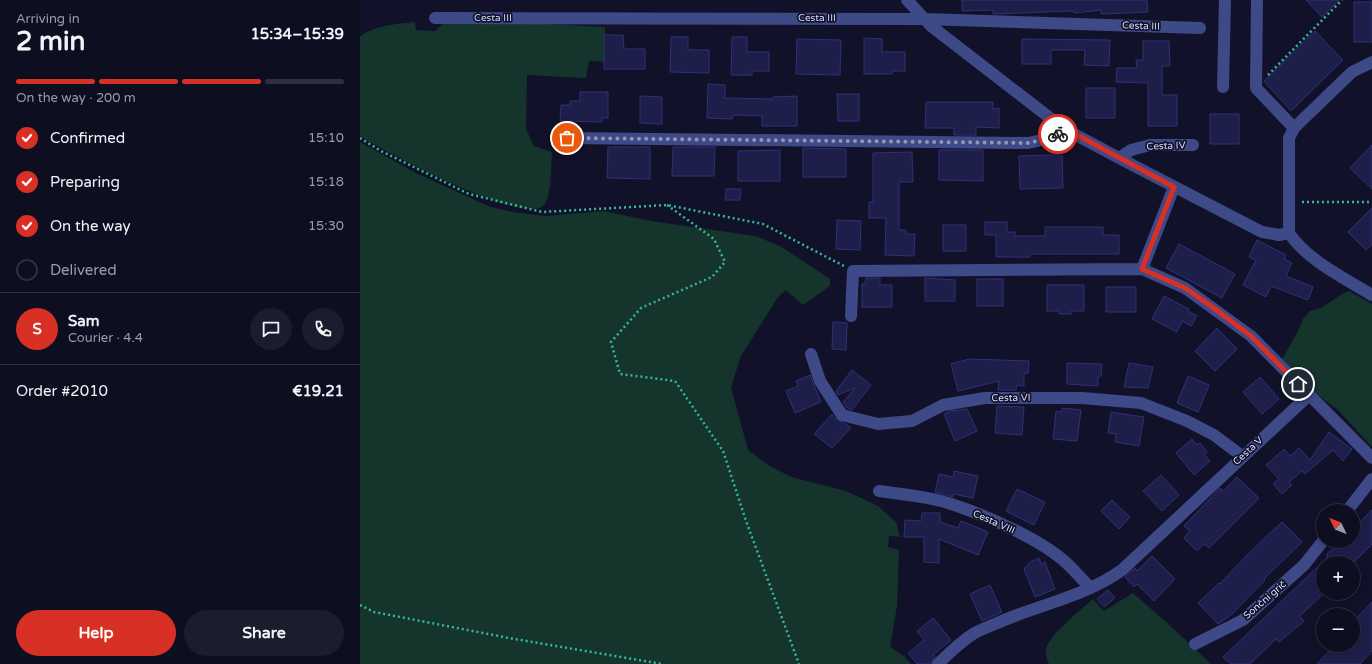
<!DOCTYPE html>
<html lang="en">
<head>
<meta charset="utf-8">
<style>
	:root { --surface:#0d0e20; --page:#1b1c2d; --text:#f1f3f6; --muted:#9a9ca5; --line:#2d2e3e; --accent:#d93025 }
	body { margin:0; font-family:"Varela Round",sans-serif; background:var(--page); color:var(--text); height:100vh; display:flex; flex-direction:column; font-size:15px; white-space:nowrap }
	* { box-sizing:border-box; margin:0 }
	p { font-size:13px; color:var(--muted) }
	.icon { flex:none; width:22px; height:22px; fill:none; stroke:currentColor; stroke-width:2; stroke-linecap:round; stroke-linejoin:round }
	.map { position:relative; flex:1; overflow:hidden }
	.drawer { display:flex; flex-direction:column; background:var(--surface); width:360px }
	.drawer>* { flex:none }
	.needle { width:26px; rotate:313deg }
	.buttons { position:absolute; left:956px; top:504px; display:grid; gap:8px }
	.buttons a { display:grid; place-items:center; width:44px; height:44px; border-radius:50%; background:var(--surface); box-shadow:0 2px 10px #0003,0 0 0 1px var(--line); font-size:20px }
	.pin { position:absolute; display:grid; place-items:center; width:34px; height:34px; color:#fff; margin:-17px; border:2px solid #fff; border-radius:50%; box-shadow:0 1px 4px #0007 }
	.courier { position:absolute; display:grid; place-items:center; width:40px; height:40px; margin:-20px; border:3px solid #d93025; border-radius:50%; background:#fff; color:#222; box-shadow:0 1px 5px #0007 }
	.head em { font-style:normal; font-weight:700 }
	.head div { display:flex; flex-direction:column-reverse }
	.head { display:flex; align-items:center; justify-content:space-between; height:68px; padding:0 16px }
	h1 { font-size:26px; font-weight:700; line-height:30px }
	.bar { display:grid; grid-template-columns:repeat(4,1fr); gap:6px 4px; align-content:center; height:48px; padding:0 16px }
	.bar i { height:5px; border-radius:3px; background:var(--line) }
	.bar .selected { background:var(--accent) }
	.bar p { grid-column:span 4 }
	.line { display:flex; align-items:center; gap:10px; padding:0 16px; border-top:1px solid var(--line) }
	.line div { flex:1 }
	.round { display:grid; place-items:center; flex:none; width:42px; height:42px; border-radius:21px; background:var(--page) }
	ol { padding:0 16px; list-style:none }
	li { display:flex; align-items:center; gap:12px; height:44px }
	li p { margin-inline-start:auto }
	li .icon { padding:4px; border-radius:50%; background:var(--accent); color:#fff; stroke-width:4 }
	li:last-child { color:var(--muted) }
	li i { width:22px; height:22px; border:2px solid var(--line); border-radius:50% }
	.cta { display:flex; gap:8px; margin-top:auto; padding:8px 16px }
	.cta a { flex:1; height:46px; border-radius:24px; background:var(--accent); color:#fff; font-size:16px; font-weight:700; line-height:46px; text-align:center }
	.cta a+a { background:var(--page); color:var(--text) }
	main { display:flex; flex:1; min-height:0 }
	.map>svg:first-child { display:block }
	.green { fill:#14342c }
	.building { fill:#1e1e4a; stroke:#303176 }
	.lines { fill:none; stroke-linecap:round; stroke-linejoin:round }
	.path { stroke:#34ba96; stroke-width:2.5; stroke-dasharray:2 3; stroke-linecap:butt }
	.minor { stroke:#3e4a87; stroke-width:12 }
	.done { stroke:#9497b4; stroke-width:4; stroke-dasharray:0 7.2 }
	.route { stroke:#d93025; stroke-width:5 }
	.labels { text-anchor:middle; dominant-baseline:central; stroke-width:3.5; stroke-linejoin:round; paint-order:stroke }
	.street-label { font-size:10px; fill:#dbdefe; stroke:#11122a }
</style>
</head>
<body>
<main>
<section class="drawer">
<div class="head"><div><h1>2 min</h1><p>Arriving in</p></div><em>15:34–15:39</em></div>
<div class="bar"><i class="selected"></i><i class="selected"></i><i class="selected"></i><i></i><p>On the way · 200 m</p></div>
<ol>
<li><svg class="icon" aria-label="check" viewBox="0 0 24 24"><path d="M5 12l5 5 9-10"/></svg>Confirmed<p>15:10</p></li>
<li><svg class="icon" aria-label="check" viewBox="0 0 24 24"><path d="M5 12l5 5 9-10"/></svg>Preparing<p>15:18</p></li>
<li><svg class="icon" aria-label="check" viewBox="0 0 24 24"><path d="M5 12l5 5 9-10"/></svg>On the way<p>15:30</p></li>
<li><i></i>Delivered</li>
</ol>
<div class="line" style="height:72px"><b class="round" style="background:var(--accent);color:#fff">S</b><div><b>Sam</b><p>Courier · 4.4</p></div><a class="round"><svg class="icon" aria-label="chat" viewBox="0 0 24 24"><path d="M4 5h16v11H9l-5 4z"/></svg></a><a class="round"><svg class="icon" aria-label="phone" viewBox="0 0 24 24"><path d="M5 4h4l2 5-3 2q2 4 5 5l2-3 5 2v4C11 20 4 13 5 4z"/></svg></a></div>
<div class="line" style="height:52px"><div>Order #2010</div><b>€19.21</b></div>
<div class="cta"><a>Help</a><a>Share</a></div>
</section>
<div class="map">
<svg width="1012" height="664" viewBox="0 0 1012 664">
	<rect width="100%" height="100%" fill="#11122a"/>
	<path class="green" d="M86 21 167 23 245 27 244 62 229 61 226 78 167 75 166 129 174 146 192 152C191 165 192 195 184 205 165 227 22 150 0 136V36C17 25 35 24 55 22L56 30 75 31Z
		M0 142 56 173 128 206 152 212 186 216 244 211 291 221 395 236 420 246 470 279V286L443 305 426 290 418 297 381 356 371 387 388 450 408 465 431 477 486 491 518 506 536 522 540 537 529 536 528 547 539 550 537 606 530 647 545 657 551 664H0Z
		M989 291 1012 304V447L978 410 950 389 922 359 937 333 943 319 950 311 961 308 982 294Z
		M773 593 805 621 851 664H689C687 659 684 652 687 646 692 633 722 609 733 599L744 611Z"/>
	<path class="building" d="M602 0H787L788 12 741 14V10L714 13V11L633 14V10L602 11Z
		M946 0H979L962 17Z
		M994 2H1012V42H994Z
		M955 31 983 60 931 111 904 81Z
		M244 35H263L264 49H285V69H244Z
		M311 37H328V50H349V73L310 72Z
		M372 37H387V52H409V71H392V75H371Z
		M504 38 522 39V52H545V71H532V74H504Z
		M437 39 481 40 480 75 436 74Z
		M662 39 750 40 749 66 724 65 725 50H691V64H662Z
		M783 41H809L810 66H802V95H817V126H788V83L756 82 757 68H777L776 60H783Z
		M348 84 365 85V98L413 99V97L437 96V126H402V116L373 115 372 119 347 118Z
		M726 88H755V118H726Z
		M220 92H248V118H242V122L200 121 201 105H210V101H220Z
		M477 94H499V121H478Z
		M280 96 302 97V124L280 123Z
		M566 102H633V109L639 108V128L616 127V135H594V128H565Z
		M850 114H879V144H850Z
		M1012 145V189L990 168Z
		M248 147H290V179L247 178Z
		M313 147H355L354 176H312Z
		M443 148 486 149V177H443Z
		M420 150V181H378V151Z
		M579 150H623V181L579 180Z
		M552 152 553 182H539V230H546V234H555L554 256 525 255 526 218H509V202H513V153Z
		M690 155H702L703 188 660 189 659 156Z
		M366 189H381L380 200H365Z
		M1012 208V245L1006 250 988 232Z
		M477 220 501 221 500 250 476 249Z
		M625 222H647V232H655V236H685V227H743V235H759V254H670V257H636V235H625Z
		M583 225H606V251H583Z
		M897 240 926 255 924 259 932 263 926 276 953 287 948 300 911 286 906 297 883 285 896 260 889 257Z
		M819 244 875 274 862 298 806 268Z
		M506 278H520V285H532V307H502V284H505Z
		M565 278 595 280V301H565Z
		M617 279H643V306H617Z
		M687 285H724V311H711V314H699V311H687Z
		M746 287H776V312H746Z
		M804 296 829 309 828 311 837 316 831 326 822 321 817 332 792 319Z
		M473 322 487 323 486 350 472 349Z
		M857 328 877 349 855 371 835 351Z
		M609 359 669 361 668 373H664V386L657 385 656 390H638L639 381 598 391 591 364Z
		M707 363 742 364 741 376H738V386L707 384Z
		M769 363 793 367 788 388 764 387Z
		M492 370 511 385 492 410 487 408 483 402 495 388 478 395 476 391Z
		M450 375 461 402 435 413 426 391 438 386 436 381Z
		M828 376 849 385 838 412 817 403Z
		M900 377 919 399 902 414 883 392Z
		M637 406 664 407 662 435 635 433Z
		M702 408 721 410 717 441 693 439 696 411 702 412Z
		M607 409 617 431 595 441 584 414 590 411Z
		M751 412 784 417 779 446 755 442 756 434 748 433Z
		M472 414 476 419 486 424 491 428 472 448 454 434Z
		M969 432 992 449 983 461 973 450 945 474 942 471 929 482 932 485 922 494 913 484 919 479 906 465 924 449 930 456 939 448 950 460Z
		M832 439 837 445 840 443 847 452 844 454 850 461 834 475 816 453Z
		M594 471 618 476 613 498 593 494V497L575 492 579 474 593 477Z
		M801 475 819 495 802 511 783 491Z
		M877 477 899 498 849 548 844 544 837 551 824 538 830 531 824 526 860 488 863 491Z
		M657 489 685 502 674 525 646 511Z
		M752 500 770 517 759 529 741 511Z
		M1012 510V544L993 563H963V594L940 616 944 621 919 642 916 639 890 664H871L863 657 968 557 966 555 981 541H993V529Z
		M562 513H580V522L598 528 601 521 628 532 618 555 579 539V563L564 562V537H544L545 520 561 521Z
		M922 522 942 542 904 579 905 580 871 615 858 624 838 603 859 583 860 584 888 554Z
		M792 556 815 579 794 601 777 584 774 587 765 577 775 568 777 571Z
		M679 558 681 564 685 562 695 589 675 597 664 569 670 562Z
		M630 585 642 612 622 621 610 594Z
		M748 590 755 598 744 607 737 599Z
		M1012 602V651L1000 664H957L975 645H993V622Z
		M573 618 591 640 573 655 575 656 571 664H557L548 653 564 640 557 631Z"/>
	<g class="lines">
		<path class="path" d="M908 75 982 0
			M0 138 21 151 109 194 182 212 307 205 403 224 484 266
			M942 202H1012
			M307 205 354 239 365 262 352 277 281 308 251 342 260 374 315 381 363 451 386 521 439 664
			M0 605 14 612 149 638 302 664"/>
		<path class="minor" d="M547 0 571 26 703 128 759 158 902 232 919 235 929 233
			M897 0 896 88 934 128
			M75 18 564 19 840 28
			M863 87 865 0
			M207 138 668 143 696 137 703 128
			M759 158 771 150 790 145H833
			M814 187 782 269 825 288 891 336 1012 458
			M929 233V138L934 128 992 72 1012 62
			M929 233C947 260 984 278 1012 295
			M491 316 493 271 782 269
			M451 354 460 381 482 415 518 424 552 421 583 405 625 398H722L781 403 827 421 854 435 882 456
			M519 491C545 495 573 497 597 506 627 516 679 539 703 560 713 568 721 579 731 588
			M987 511 1012 479
			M835 644 883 620 944 565 963 541
			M578 664C589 653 599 643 613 634 620 630 628 627 635 624 677 605 724 597 762 570L949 395"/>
	</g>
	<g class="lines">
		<path class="done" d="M207 138 668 143 696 137 698 134"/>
		<path class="route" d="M698 134 704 128 814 187 782 269 825 288 851 306 891 336 938 384"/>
	</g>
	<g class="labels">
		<g class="street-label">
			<text x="133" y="18">Cesta III</text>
			<text x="457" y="18">Cesta III</text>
			<text transform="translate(781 26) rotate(2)">Cesta III</text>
			<text transform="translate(806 146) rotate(-2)">Cesta IV</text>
			<text transform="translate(651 398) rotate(-1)">Cesta VI</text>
			<text transform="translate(888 451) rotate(-43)">Cesta V</text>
			<text transform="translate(634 522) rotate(24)">Cesta VIII</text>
			<text transform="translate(905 600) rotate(-41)">Sončni grič</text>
		</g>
	</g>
</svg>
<div class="buttons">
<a><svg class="needle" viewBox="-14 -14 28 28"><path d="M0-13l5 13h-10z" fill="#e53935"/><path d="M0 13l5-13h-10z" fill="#9a9ca5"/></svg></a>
<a>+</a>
<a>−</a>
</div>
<div class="pin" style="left:207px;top:138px;background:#ea580c"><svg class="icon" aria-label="bag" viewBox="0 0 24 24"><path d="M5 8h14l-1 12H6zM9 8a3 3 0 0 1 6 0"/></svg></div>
<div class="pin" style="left:938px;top:384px;background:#1f2937"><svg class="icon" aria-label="home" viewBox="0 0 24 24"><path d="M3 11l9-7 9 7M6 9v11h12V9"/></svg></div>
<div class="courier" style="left:698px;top:134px"><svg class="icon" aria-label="bike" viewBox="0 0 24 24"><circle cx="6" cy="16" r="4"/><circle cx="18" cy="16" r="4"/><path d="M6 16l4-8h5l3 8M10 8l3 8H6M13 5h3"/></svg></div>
</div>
</main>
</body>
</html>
